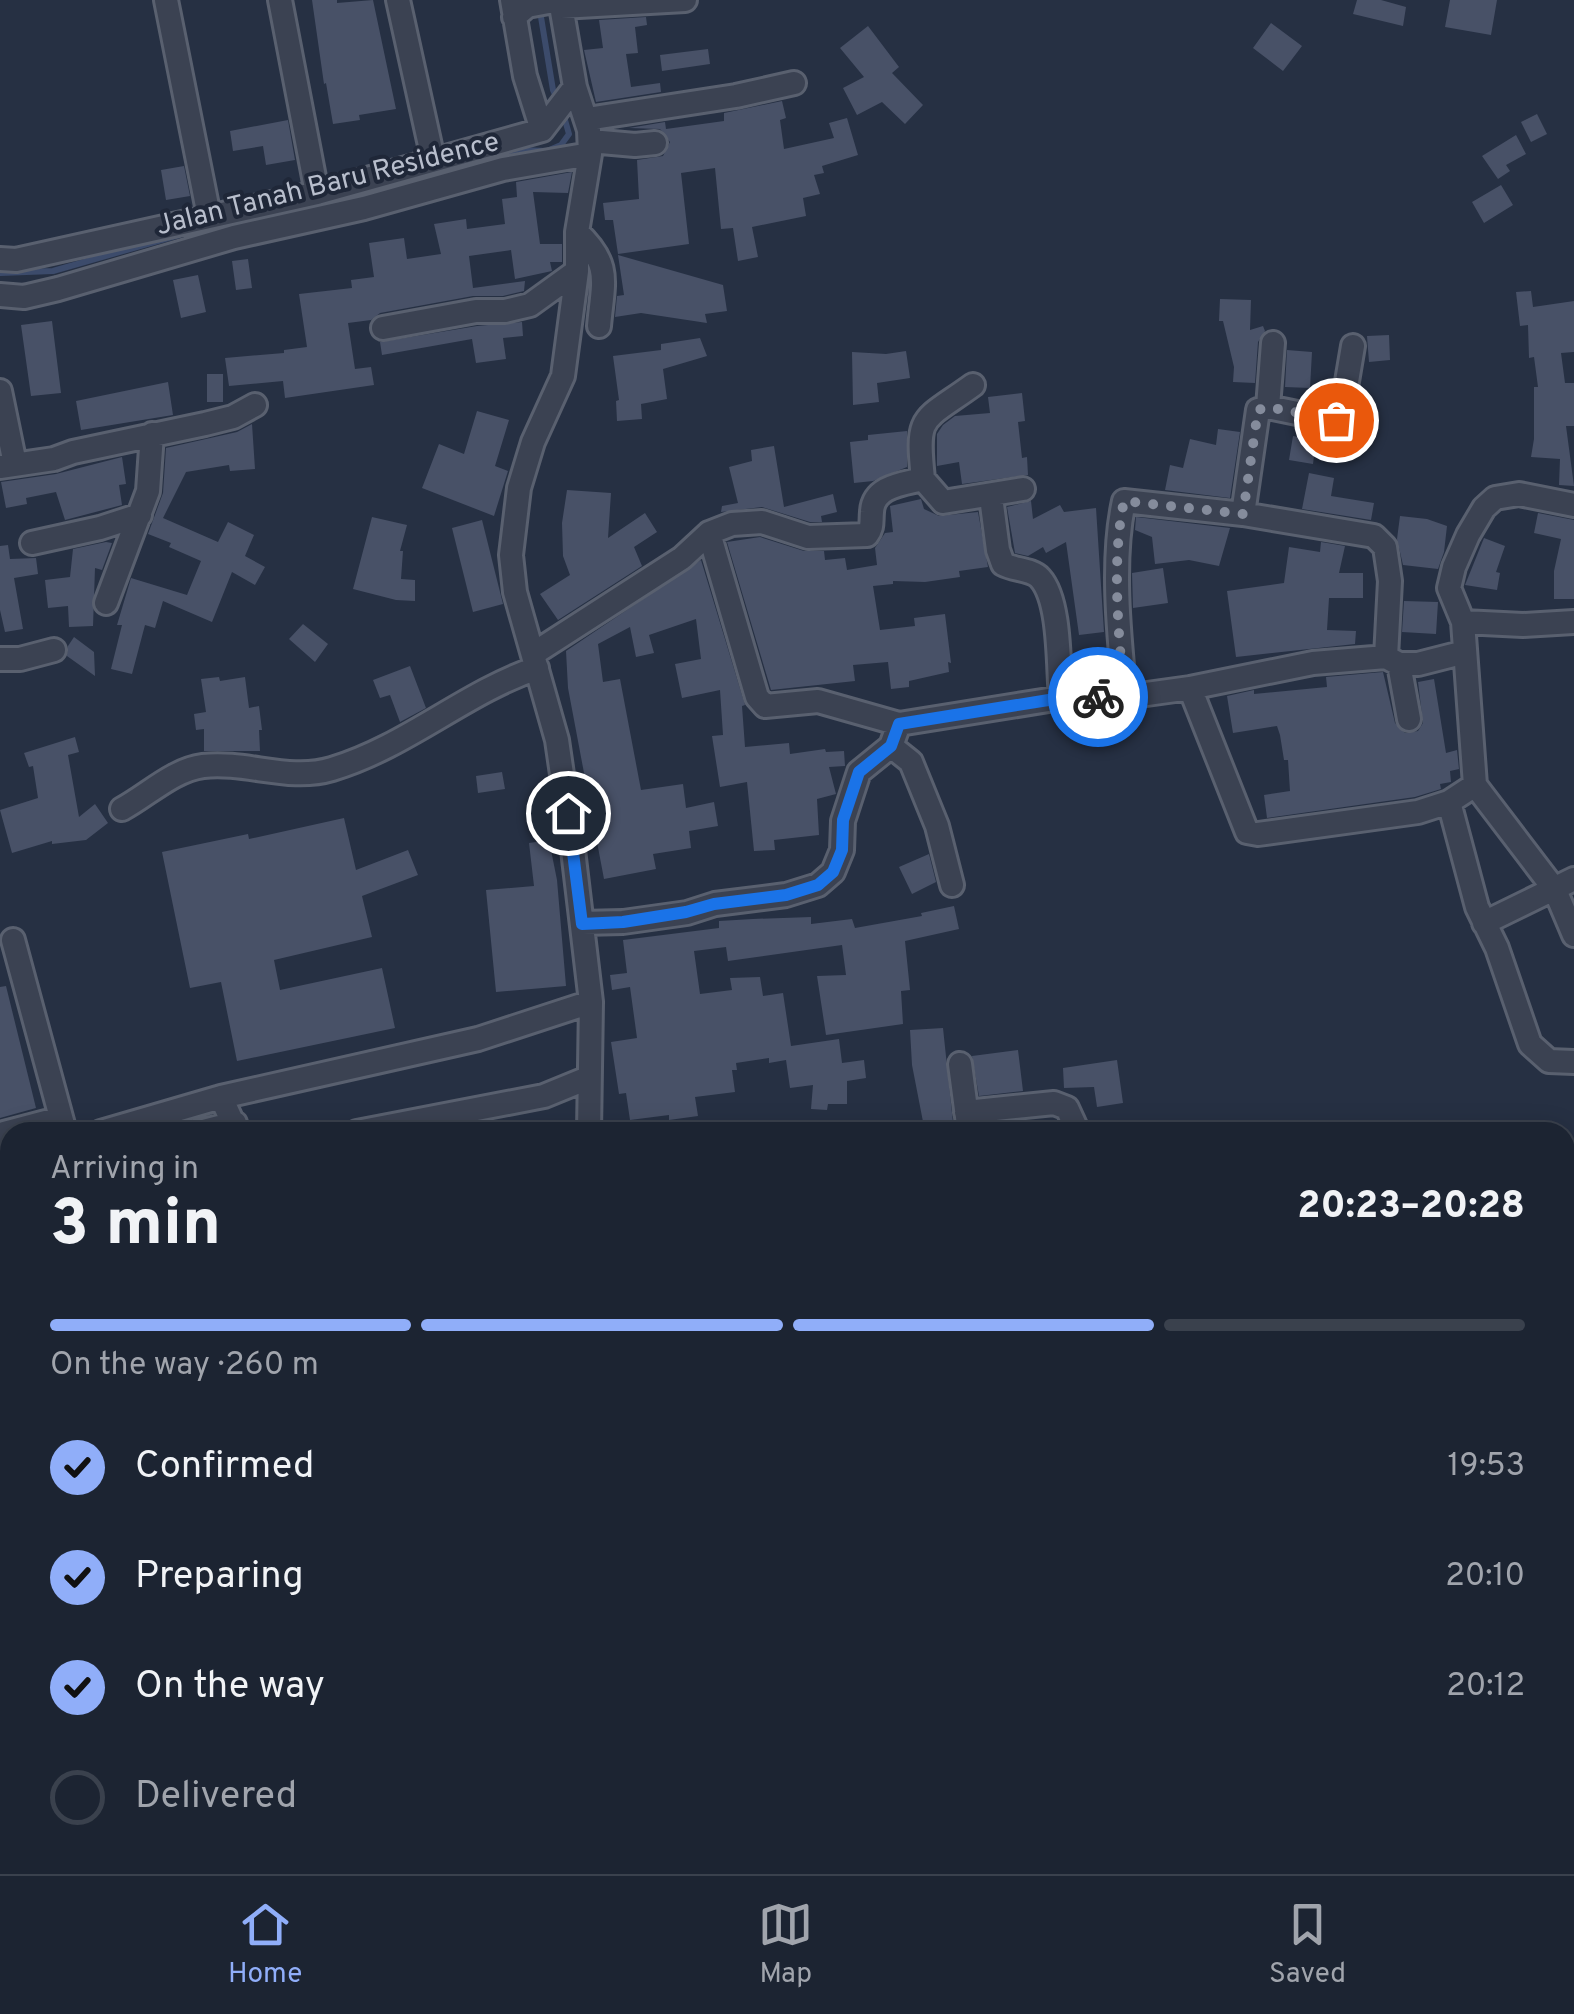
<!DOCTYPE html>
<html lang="en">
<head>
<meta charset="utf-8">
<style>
	:root { --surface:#1c2432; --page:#29303e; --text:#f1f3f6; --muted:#a0a4ac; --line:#3a414d; --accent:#90aef9 }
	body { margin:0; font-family:Overpass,sans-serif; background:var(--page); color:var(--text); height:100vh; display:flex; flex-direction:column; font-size:38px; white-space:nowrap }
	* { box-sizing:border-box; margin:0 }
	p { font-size:32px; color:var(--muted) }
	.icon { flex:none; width:55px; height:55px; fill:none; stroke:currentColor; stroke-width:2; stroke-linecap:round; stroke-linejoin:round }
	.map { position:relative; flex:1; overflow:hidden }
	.sheet { position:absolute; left:0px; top:1122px; width:1575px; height:752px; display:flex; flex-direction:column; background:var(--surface); border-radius:30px 30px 0 0; box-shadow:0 5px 25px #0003,0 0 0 2px var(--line) }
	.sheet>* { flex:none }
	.pin { position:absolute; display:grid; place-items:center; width:85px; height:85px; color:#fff; margin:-42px; border:5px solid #fff; border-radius:50%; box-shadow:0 2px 10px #0007 }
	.courier { position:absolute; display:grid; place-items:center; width:100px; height:100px; margin:-50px; border:8px solid #1a73e8; border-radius:50%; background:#fff; color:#222; box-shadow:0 2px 12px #0007 }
	.headline em { font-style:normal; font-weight:800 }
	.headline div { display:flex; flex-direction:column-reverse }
	.headline { display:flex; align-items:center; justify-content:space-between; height:170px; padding:0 50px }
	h1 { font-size:65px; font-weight:800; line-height:75px }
	.bar { display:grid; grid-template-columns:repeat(4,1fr); gap:15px 10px; align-content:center; height:120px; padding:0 50px }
	.bar i { height:12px; border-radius:8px; background:var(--line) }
	.bar .selected { background:var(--accent) }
	.bar p { grid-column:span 4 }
	ol { padding:0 50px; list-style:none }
	li { display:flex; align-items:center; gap:30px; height:110px }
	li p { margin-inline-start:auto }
	li .icon { padding:10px; border-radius:50%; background:var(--accent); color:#111; stroke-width:4 }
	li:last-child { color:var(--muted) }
	li i { width:55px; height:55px; border:5px solid var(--line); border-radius:50% }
	.dock { display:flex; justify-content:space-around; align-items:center; height:140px; border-top:2px solid var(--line); background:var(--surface); font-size:28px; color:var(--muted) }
	.dock a { display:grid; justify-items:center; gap:5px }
	.dock .selected { color:var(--accent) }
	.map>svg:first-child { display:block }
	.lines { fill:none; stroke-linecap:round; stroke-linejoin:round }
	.stream { stroke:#3c4b6b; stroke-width:6 }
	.building { fill:#485167 }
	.minor-casing { stroke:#59606f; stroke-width:28 }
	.minor { stroke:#3b4252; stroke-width:22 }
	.done { stroke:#858c9c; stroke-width:10; stroke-dasharray:0 18 }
	.route { stroke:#1a73e8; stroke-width:12 }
	.labels { text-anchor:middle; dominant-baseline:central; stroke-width:8; stroke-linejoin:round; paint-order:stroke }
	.street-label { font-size:28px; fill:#b8becc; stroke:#1f2738 }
</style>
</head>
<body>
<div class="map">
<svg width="1574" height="1874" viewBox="0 0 1574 1874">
	<rect width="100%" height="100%" fill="#263043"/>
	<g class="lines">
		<path class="stream" d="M540 11 553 90 558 101
			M438 170 516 150 547 151 561 145 569 134 563 113
			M0 273 53 271 179 235
			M1565 1390 1574 1392
			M0 1515 10 1536"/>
	</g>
	<path class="building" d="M312 0H337V3L373 0 396 109 359 115 360 120 333 124 326 83 324 84Z
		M1357 0H1381L1406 7 1403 26 1353 14Z
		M1450 0H1497L1491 35 1445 27Z
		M646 17 647 25 635 27 638 53 626 54 631 87 660 83 661 92 596 102 584 50 603 48 599 20Z
		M1271 23 1302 46 1283 71 1253 48Z
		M868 26 899 67 892 73 923 105 905 124 882 102 857 115 843 88 864 77 840 48Z
		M708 49 710 64 662 71 660 55Z
		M782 101 786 118 780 120 784 149 834 138 829 123 847 118 858 155 822 166 824 173 814 175 820 194 803 198 806 216 752 227 758 257 738 261 733 228 721 229 715 168 681 173 689 244 618 254 613 220H605L603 203 639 199 637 160 663 156 670 142 660 129 629 128 665 122 666 129 724 121V113Z
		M1537 114 1547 134 1531 142 1521 122Z
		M288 120 295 160 266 165 263 146 233 151 230 131Z
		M1516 135 1526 154 1506 165 1510 171 1498 179 1482 156Z
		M184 166 190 196 166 200 161 170Z
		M572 172 568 193 533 192 540 244H562V262H550L552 271 515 279 511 250 469 256 473 288 525 281 524 291 503 296H473L380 313 371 320 348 323 355 369 371 367 374 385 285 398 283 381 229 386 225 358 284 353V350L307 347 299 294 352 288 351 280 374 277 369 243 404 238 407 259 441 254 434 224 466 219 467 229 505 224 502 199 517 197 516 182Z
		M1501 185 1513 205 1484 223 1472 202Z
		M618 255 723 285 727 311 705 314 707 323 641 313 615 317 617 296 624 295Z
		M248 259 252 288 236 290 232 261Z
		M198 275 206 312 181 318 173 280Z
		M1531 291 1533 307 1574 301V352L1561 353 1565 383H1574V426H1566L1574 486 1559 485 1560 459 1531 457 1534 439V387H1538L1534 357 1529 358 1528 325 1520 326 1516 292Z
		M1220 299 1251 300 1250 330 1263 326 1265 331 1258 342 1255 383 1233 382 1234 367 1223 321H1219Z
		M52 321 61 393 31 396 21 325Z
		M522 322 523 336 503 338 506 359 476 363 472 339 382 355 380 342 477 326Z
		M1389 335 1390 360 1369 362 1367 336Z
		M700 338 707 356 663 369 667 399 641 404 642 419 617 421 616 401 619 400 613 356 661 350V344Z
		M1287 350 1312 352 1310 388 1285 387Z
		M906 351 910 378 877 383 879 402 853 405 852 352 886 354Z
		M207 374H223V402H207Z
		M168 382 173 415 81 430 76 401Z
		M1022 393 1025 421 1018 422 1022 458 1027 457 1028 475 962 484 959 462 937 466V434L943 425 955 416 990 413 988 397Z
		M477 411 509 420 495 466 508 471 494 516 422 488 439 444 464 454Z
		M252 424 255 469 230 471 229 465 186 472 163 518 218 542 228 522 254 535 245 556 265 567 255 585 232 572 212 622 163 601 155 628 145 625 132 674 111 669 122 625H117L131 578 187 595 201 561 169 547 171 543 148 534 163 493 166 448 237 432Z
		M1218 429 1240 432 1230 498 1165 490 1170 465 1183 468 1190 439 1216 445Z
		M907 431V467L873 481 854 483 850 442 868 440V435Z
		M1293 436 1316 440 1313 464 1289 460Z
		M774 446 784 507 833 494 837 512 821 516 822 522H810L762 507 721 512 722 506 738 503 729 467 752 461 751 450Z
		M122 457 126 484 119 485 122 505 65 520 56 492 26 498 27 504 6 508 1 482 56 474Z
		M1309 473 1334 478 1331 496 1374 503 1371 520 1302 509Z
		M567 490 611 493 608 538 645 513 657 532 634 547 642 566 558 620 540 594 570 575 563 556 562 523Z
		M921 499 924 509 939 516 978 512 988 567 959 571 960 577 925 582 893 581V584L873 586 880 630 915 626 914 618 945 614 951 663 948 662 949 672 909 681V687L891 689 888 662 853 665 855 681 771 690 727 542 760 537 804 551H824L825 560 845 558 847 570 877 565 875 548 885 533 893 532 890 506Z
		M1031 501 1033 519 1060 505 1064 512 1096 508 1104 632 1079 635 1066 542 1046 553 1043 547 1028 556 1015 553 1007 507Z
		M1538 513 1574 520V599H1554V571L1561 539 1534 533Z
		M1400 516 1427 519 1447 526 1444 552 1438 569 1403 565 1397 539Z
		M372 517 407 525 400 551H403L401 579 415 580V601L396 600 353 589Z
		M1136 517 1230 528 1219 566 1189 560 1155 564 1152 537 1135 530Z
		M482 520 503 604 473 612 452 528Z
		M1484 538 1505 546 1496 572 1500 573 1497 590 1465 585Z
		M106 542 112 543 102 570 95 568 93 626 69 627 68 606 48 608 45 580 70 577 73 549Z
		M1321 542 1345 546 1339 573H1363V598H1329L1327 630 1356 631 1355 644 1236 657 1227 591 1284 583 1289 547 1320 552Z
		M8 545 10 559 36 558 38 574 14 578 23 629 5 632 0 610V546Z
		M701 560 745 705 742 706 745 747 789 743 790 754 825 749 826 752 844 751 845 766 829 767 836 794 817 799 819 835 774 840 775 850 754 851 747 782 720 787 712 736 723 735 720 690 682 698 675 664 701 659 696 619 649 635 654 653 636 657 630 627 598 644 603 682 620 679 641 790 683 784 686 808 714 802 718 826 689 831 691 848 653 854 656 869 604 879 568 688 566 651Z
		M1163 568 1168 603 1133 608 1132 573Z
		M1404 601 1438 602 1436 634 1402 632Z
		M303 624 328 644 315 662 289 639Z
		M74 637 94 652 95 676 67 656 68 646Z
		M410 666 426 708 400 722 390 695 380 698 373 680Z
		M1383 672 1395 723 1405 733 1418 731 1423 723 1418 682 1434 679 1446 753 1457 750 1459 769 1450 771 1451 782 1440 784 1441 789 1415 797 1267 818 1264 795 1290 791 1288 760H1284L1280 735 1277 726 1233 733 1227 696 1254 690V694L1327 687 1326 677Z
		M219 677 220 681 245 677 249 708 259 706 262 730H259L260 751H204V729L196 730 194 714 206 712 201 679Z
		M75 737 79 752 68 755 79 817 95 804 108 823 86 840 52 844V841L12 853 0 810 38 798 33 766 29 767 24 753Z
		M502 772 505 789 478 793 476 776Z
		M344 818 356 870 408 850 418 875 362 896 372 937 274 960 280 990 382 968 395 1028 237 1061 221 982 190 988 162 852 248 834 249 839Z
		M549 840 557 880 566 986 496 992 486 890 534 886 529 843Z
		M929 854 936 882 912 894 899 867Z
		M954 906 959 929 905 941 910 990 901 991 903 1024 826 1035 817 976 846 975 842 945 728 961 726 947 694 951 700 994 732 990 730 978 760 977 763 996 783 993 791 1046 839 1039 842 1063 864 1060 866 1078 847 1081V1104H828L827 1110 811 1109 813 1085 790 1088 786 1060 769 1063V1058L736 1063 737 1070H732L735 1092 695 1097 698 1116 669 1120V1115L630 1120 626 1093 619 1094 611 1042 637 1038 630 987 612 990 610 975 627 973 623 940 719 928V921L753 919 811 917V924L852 919 855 928 922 916 921 913Z
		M6 986 36 1108 0 1118V987Z
		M943 1028 954 1132H925L912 1065 910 1030Z
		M1018 1050 1023 1091 979 1096 972 1056Z
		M1117 1060 1123 1103 1097 1107 1094 1087 1064 1088 1063 1068Z"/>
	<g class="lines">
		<defs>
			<path id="minor" d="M166 0 209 216
				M280 0 317 193
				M398 0 433 159
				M560 0 575 87 589 130 590 154 577 232V271L563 376 533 442 519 488 511 555 515 592 557 740 573 850 591 1002 589 1132
				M561 7 685 0
				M514 17 527 6 559 0
				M587 119 736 96 794 83
				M542 130 575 87
				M590 141 635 145 655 143
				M577 232C612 265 603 281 599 326
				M0 259 16 260 317 193 542 130 525 76 512 0
				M0 295 24 297 58 289 234 237 364 208 503 169 590 154
				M383 328 476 311H505L530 305 577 271
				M1353 346 1341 417 1331 420 1268 407 1258 410 1243 514 1374 536 1385 547 1390 581 1386 657
				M0 391 15 464
				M1268 407 1273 343
				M0 467 54 459 73 452 205 424 233 417 255 405
				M923 479C916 413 922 422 973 385
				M991 497 998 550 1003 564C1014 570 1032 569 1040 578 1061 601 1058 668 1061 698
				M1574 505 1519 494 1495 498 1484 508 1468 535 1454 567 1449 588 1463 622 1475 785 1555 890 1574 935
				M709 533 757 697 765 706 818 701 899 724
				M32 543 100 528 140 515
				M106 603 148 491 152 434
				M1463 622 1523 625 1574 622
				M533 654 682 558 709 533 732 524 762 522 808 537 867 535C873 527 871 522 872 512 873 486 903 484 923 479L943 502 1023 489
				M0 659H20L54 650
				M1399 664 1409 719
				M1190 688 1247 832 1258 834 1418 812 1449 802 1475 785
				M1125 697C1119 636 1111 560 1124 501L1243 514
				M891 746 911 762 937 826 952 885
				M1449 802 1477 907 1497 948 1530 1044 1549 1061 1574 1062
				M122 809C148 795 173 770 203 766 247 761 289 782 332 769 408 746 464 693 537 668
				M582 923 623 922 687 913 715 904 786 895 818 885 833 872 842 850 843 821 859 772 891 746 899 724 1061 698 1125 697 1190 688 1313 663 1386 657 1399 664H1418L1465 652
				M1484 923 1574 879
				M13 940 65 1132
				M960 1064 969 1132
				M221 1097 478 1039 591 1002
				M966 1112 1054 1103 1067 1108 1078 1132
				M101 1132 221 1097 237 1132
				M200 1132 235 1123
				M357 1132 544 1096 588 1078
				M0 1134 61 1118
				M1565 1242 1571 1241
				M0 1419 10 1418
				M0 1596 10 1597
				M1565 1733 1574 1734
				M0 1756 10 1757
				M266 1865V1874
				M588 1865 592 1874
				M1313 1865 1316 1874
				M0 1868 54 1874
				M381 1874 393 1865
				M1027 1874V1865"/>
		</defs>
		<use href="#minor" class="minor-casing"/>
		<use href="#minor" class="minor"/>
	</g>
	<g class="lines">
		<path class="done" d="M1098 697H1124C1119 635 1111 561 1124 501L1243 514 1258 410 1268 407 1336 420"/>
		<path class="route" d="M568 813 582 924 623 922 686 912 714 904 786 895 818 885 833 872 842 850 843 820 859 772 891 746 899 724 1061 698 1098 697"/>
	</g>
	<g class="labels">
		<g class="street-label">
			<text transform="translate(328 185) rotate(-14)">Jalan Tanah Baru Residence</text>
		</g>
	</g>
</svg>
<div class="pin" style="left:1336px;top:420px;background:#ea580c"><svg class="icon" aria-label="bag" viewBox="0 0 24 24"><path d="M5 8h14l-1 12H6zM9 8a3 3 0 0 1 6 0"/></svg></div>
<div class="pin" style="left:568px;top:813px;background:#1f2937"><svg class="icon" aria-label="home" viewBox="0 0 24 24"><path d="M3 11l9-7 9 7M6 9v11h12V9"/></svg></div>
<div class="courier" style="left:1098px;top:697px"><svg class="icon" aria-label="bike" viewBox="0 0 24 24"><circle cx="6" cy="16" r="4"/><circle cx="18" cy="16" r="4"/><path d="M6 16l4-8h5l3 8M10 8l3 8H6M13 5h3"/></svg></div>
<section class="sheet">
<div class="headline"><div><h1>3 min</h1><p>Arriving in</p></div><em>20:23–20:28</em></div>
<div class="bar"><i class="selected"></i><i class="selected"></i><i class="selected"></i><i></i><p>On the way · 260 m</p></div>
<ol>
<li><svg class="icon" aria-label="check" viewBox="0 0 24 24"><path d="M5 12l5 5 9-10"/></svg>Confirmed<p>19:53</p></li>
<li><svg class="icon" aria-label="check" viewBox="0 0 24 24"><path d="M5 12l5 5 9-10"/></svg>Preparing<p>20:10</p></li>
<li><svg class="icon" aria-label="check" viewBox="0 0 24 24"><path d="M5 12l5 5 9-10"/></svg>On the way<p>20:12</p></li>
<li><i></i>Delivered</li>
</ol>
</section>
</div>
<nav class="dock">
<a class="selected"><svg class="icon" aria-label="home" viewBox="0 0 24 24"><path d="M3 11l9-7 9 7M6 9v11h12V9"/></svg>Home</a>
<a><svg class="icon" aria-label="map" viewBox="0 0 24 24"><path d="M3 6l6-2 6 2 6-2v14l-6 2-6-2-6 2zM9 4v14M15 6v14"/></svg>Map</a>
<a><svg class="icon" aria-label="saved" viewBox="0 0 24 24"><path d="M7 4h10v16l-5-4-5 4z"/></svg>Saved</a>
</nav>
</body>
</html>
